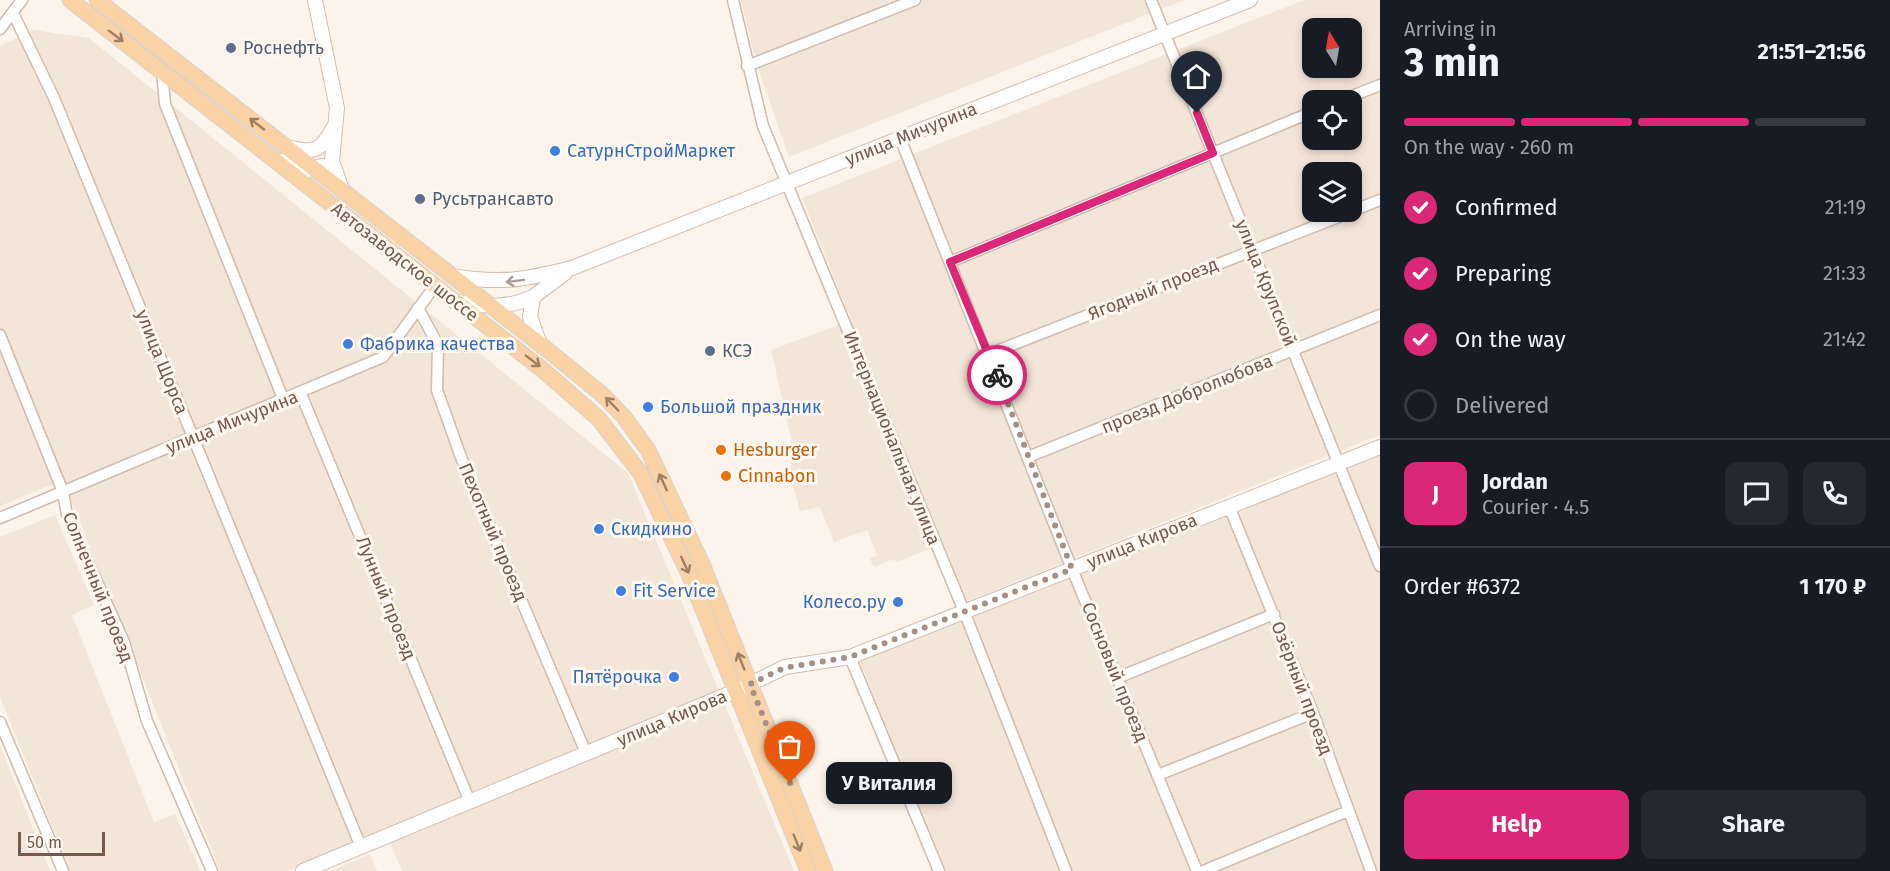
<!DOCTYPE html>
<html lang="en">
<head>
<meta charset="utf-8">
<style>
	:root { --surface:#171b24; --page:#242831; --text:#f1f3f6; --muted:#9ea1a6; --line:#363941; --accent:#db2777 }
	body { margin:0; font-family:"Fira Sans",sans-serif; background:var(--page); color:var(--text); height:100vh; display:flex; flex-direction:column; font-size:22px; white-space:nowrap }
	* { box-sizing:border-box; margin:0 }
	p { font-size:20px; color:var(--muted) }
	.icon { flex:none; width:33px; height:33px; fill:none; stroke:currentColor; stroke-width:2; stroke-linecap:round; stroke-linejoin:round }
	.map { position:relative; flex:1; overflow:hidden }
	.drawer { display:flex; flex-direction:column; background:var(--surface); width:510px }
	.drawer>* { flex:none }
	.needle { width:39px; rotate:349deg }
	.buttons { position:absolute; left:1302px; top:18px; display:grid; gap:12px }
	.buttons a { display:grid; place-items:center; width:60px; height:60px; border-radius:12px; background:var(--surface); box-shadow:0 3px 9px #0003; font-size:30px }
	.scale { position:absolute; left:18px; bottom:15px; width:87px; box-sizing:border-box; padding-left:6px; border:3px solid #78594d; border-top:0; font-size:16px; line-height:21px; white-space:nowrap; color:#78594d; -webkit-text-stroke:4px #fff8f1; paint-order:stroke }
	.pin { position:absolute; display:grid; place-items:center; width:51px; height:51px; color:#fff; margin:-62px -26px; border-radius:50% 50% 50% 0; rotate:-45deg; box-shadow:0 0 6px #0007 }
	.pin .icon { rotate:45deg }
	.courier { position:absolute; display:grid; place-items:center; width:60px; height:60px; margin:-30px; border:4px solid #db2777; border-radius:50%; background:#fff; color:#222; box-shadow:0 2px 8px #0007 }
	.bubble { position:absolute; height:42px; border-radius:12px; background:var(--surface); box-shadow:0 3px 9px #0003; font-size:20px; font-weight:700; line-height:42px; text-align:center }
	.overview em { font-style:normal; font-weight:700 }
	.overview div { display:flex; flex-direction:column-reverse }
	.overview { display:flex; align-items:center; justify-content:space-between; height:102px; padding:0 24px }
	h1 { font-size:39px; font-weight:700; line-height:45px }
	.bar { display:grid; grid-template-columns:repeat(4,1fr); gap:9px 6px; align-content:center; height:72px; padding:0 24px }
	.bar i { height:8px; border-radius:4px; background:var(--line) }
	.bar .selected { background:var(--accent) }
	.bar p { grid-column:span 4 }
	.line { display:flex; align-items:center; gap:15px; padding:0 24px; border-top:2px solid var(--line) }
	.line div { flex:1 }
	.round { display:grid; place-items:center; flex:none; width:63px; height:63px; border-radius:12px; background:var(--page) }
	ol { padding:0 24px; list-style:none }
	li { display:flex; align-items:center; gap:18px; height:66px }
	li p { margin-inline-start:auto }
	li .icon { padding:6px; border-radius:50%; background:var(--accent); color:#fff; stroke-width:4 }
	li:last-child { color:var(--muted) }
	li i { width:33px; height:33px; border:3px solid var(--line); border-radius:50% }
	.cta { display:flex; gap:12px; margin-top:auto; padding:12px 24px }
	.cta a { flex:1; height:69px; border-radius:12px; background:var(--accent); color:#fff; font-size:24px; font-weight:700; line-height:69px; text-align:center }
	.cta a+a { background:var(--page); color:var(--text) }
	main { display:flex; flex:1; min-height:0 }
	.map>svg:first-child { display:block }
	.residential { fill:#f4e5d9; fill-rule:evenodd }
	.lines { fill:none; stroke-linecap:round; stroke-linejoin:round }
	.street-casing { stroke:#cfbbaf; stroke-width:13 }
	.secondary-casing { stroke:#d4bdb0; stroke-width:16 }
	.primary-casing { stroke:#d9d1cd; stroke-width:17 }
	.street { stroke:#fff; stroke-width:10 }
	.secondary { stroke:#fff; stroke-width:14 }
	.primary { stroke:#f9d2a5; stroke-width:15 }
	.oneway { stroke:#9f7d67 }
	.oneway2 { stroke:#ae9b94 }
	.done { stroke:#a68f84; stroke-width:6; stroke-dasharray:0 10.8 }
	.route { stroke:#db2777; stroke-width:8 }
	.service-dot { fill:#5c6f8a; stroke:#fff8f1; stroke-width:2 }
	.shop-dot { fill:#3f7fe0; stroke:#fff8f1; stroke-width:2 }
	.food-dot { fill:#e8710a; stroke:#fff8f1; stroke-width:2 }
	.labels { text-anchor:middle; dominant-baseline:central; stroke-width:6; stroke-linejoin:round; paint-order:stroke }
	.service-label { font-size:18px; fill:#4e5e75; stroke:#fff8f1; text-anchor:start }
	.street-label { font-size:18px; fill:#78594d; stroke:#fff8f1 }
	.shop-label { font-size:18px; fill:#366cbe; stroke:#fff8f1; text-anchor:start }
	.food-label { font-size:18px; fill:#c56008; stroke:#fff8f1; text-anchor:start }
</style>
</head>
<body>
<main>
<div class="map">
<svg width="1380" height="871" viewBox="0 0 1380 871">
	<rect width="100%" height="100%" fill="#fcf4eb"/>
	<path class="residential" d="M741 0H1184L789 157 757 66Z
		M1304 0H1380V435L963 603 939 545 897 562 894 559 874 567 870 559 877 555 867 530 834 542 820 507 800 511 791 478V438L771 350 851 320 802 198ZM1312 28H1352V68H1312ZM1312 100H1352V140H1312ZM1312 172H1352V212H1312Z
		M34 30 89 38 628 473 794 871H402L386 833 287 871H220L63 480 0 506V46Z
		M1380 452V871H943L859 659Z
		M55 515 94 605 72 615 154 822 175 814 200 871H70L0 697V537Z
		M0 745 50 871H0Z
		M370 854 377 871H331Z"/>
	<g class="lines">
		<defs>
			<path id="street" d="M733 0 763 126 964 611 1066 871
				M1151 0 1380 566
				M13 13 54 98 361 847
				M0 29 22 0
				M747 66 915 0
				M162 71 165 104 284 401
				M1342 100 1380 85
				M900 138 1072 569 1197 871
				M1352 211 1380 200
				M950 262 1312 112
				M418 308 438 345 437 390 462 460 586 753
				M0 335 63 492 67 515 124 642 147 721 212 871
				M989 354 1351 212
				M301 394 470 802
				M1028 457 1380 315
				M1229 506 1313 713 1371 871
				M0 518 383 357 434 287
				M850 657 939 871
				M1117 678 1274 614
				M0 722 63 871
				M1158 775 1313 713
				M1203 871 1348 811"/>
			<path id="secondary" d="M315 0 337 108 332 161 343 192
				M286 147C312 153 321 153 333 128
				M282 161 304 171 322 166
				M451 276C500 284 524 280 572 268L1250 0
				M454 301C483 307 506 309 533 297
				M540 344 530 317 533 297 565 273
				M303 871 736 691 785 667 850 657 1380 447"/>
			<path id="primary" d="M70 0 543 370 599 419 641 474 688 572 808 871
				M97 0 545 348 604 396 624 417 648 450 702 564 825 871"/>
		</defs>
		<use href="#street" class="street-casing"/>
		<use href="#secondary" class="secondary-casing"/>
		<use href="#primary" class="primary-casing"/>
		<use href="#street" class="street"/>
		<use href="#secondary" class="secondary"/>
		<use href="#primary" class="primary"/>
	</g>
	<defs><path id="oneway-shaft" d="M-6 0H5M1.5-3L5.5 0L1.5 3" fill="none" stroke-width="1.6" stroke-linecap="round" stroke-linejoin="round" transform="scale(1.5)"/></defs>
	<g class="oneway">
		<use href="#oneway-shaft" transform="translate(116 36) rotate(37)"/>
		<use href="#oneway-shaft" transform="translate(257 124) rotate(-142)"/>
		<use href="#oneway-shaft" transform="translate(533 361) rotate(37)"/>
		<use href="#oneway-shaft" transform="translate(612 404) rotate(-134)"/>
		<use href="#oneway-shaft" transform="translate(663 482) rotate(-115)"/>
		<use href="#oneway-shaft" transform="translate(685 565) rotate(65)"/>
		<use href="#oneway-shaft" transform="translate(741 661) rotate(-112)"/>
		<use href="#oneway-shaft" transform="translate(797 843) rotate(68)"/>
	</g>
	<use class="oneway2" href="#oneway-shaft" transform="translate(515 281) rotate(173)"/>
	<g class="lines">
		<path class="done" d="M790 783 750 684 784 668 850 657 1072 569 997 375"/>
		<path class="route" d="M997 375 950 262 1213 153 1197 113"/>
	</g>
	<g class="service-dot">
		<circle cx="231" cy="48" r="6"/>
		<circle cx="420" cy="199" r="6"/>
		<circle cx="710" cy="351" r="6"/>
	</g>
	<g class="shop-dot">
		<circle cx="555" cy="151" r="6"/>
		<circle cx="348" cy="344" r="6"/>
		<circle cx="648" cy="407" r="6"/>
		<circle cx="599" cy="529" r="6"/>
		<circle cx="621" cy="591" r="6"/>
		<circle cx="898" cy="602" r="6"/>
		<circle cx="674" cy="677" r="6"/>
	</g>
	<g class="food-dot">
		<circle cx="721" cy="450" r="6"/>
		<circle cx="726" cy="476" r="6"/>
	</g>
	<g class="labels">
		<g class="service-label">
			<text x="243" y="48">Роснефть</text>
			<text x="432" y="199">Русьтрансавто</text>
			<text x="722" y="351">КСЭ</text>
		</g>
		<g class="street-label">
			<text transform="translate(911 134) rotate(-22)">улица Мичурина</text>
			<text transform="translate(405 262) rotate(38)">Автозаводское шоссе</text>
			<text transform="translate(1266 283) rotate(68)">улица Крупской</text>
			<text transform="translate(1153 289) rotate(-22)">Ягодный проезд</text>
			<text transform="translate(162 362) rotate(68)">улица Щорса</text>
			<text transform="translate(1187 394) rotate(-22)">проезд Добролюбова</text>
			<text transform="translate(232 422) rotate(-22)">улица Мичурина</text>
			<text transform="translate(892 438) rotate(68)">Интернациональная улица</text>
			<text transform="translate(493 532) rotate(67)">Пехотный проезд</text>
			<text transform="translate(1142 541) rotate(-22)">улица Кирова</text>
			<text transform="translate(98 587) rotate(68)">Солнечный проезд</text>
			<text transform="translate(386 598) rotate(68)">Лунный проезд</text>
			<text transform="translate(1115 672) rotate(68)">Сосновый проезд</text>
			<text transform="translate(1302 688) rotate(69)">Озёрный проезд</text>
			<text transform="translate(672 718) rotate(-23)">улица Кирова</text>
		</g>
		<g class="shop-label">
			<text x="567" y="151">СатурнСтройМаркет</text>
			<text x="360" y="344">Фабрика качества</text>
			<text x="660" y="407">Большой праздник</text>
			<text x="611" y="529">Скидкино</text>
			<text x="633" y="591">Fit Service</text>
			<text x="886" y="602" text-anchor="end">Колесо.ру</text>
			<text x="662" y="677" text-anchor="end">Пятёрочка</text>
		</g>
		<g class="food-label">
			<text x="733" y="450">Hesburger</text>
			<text x="738" y="476">Cinnabon</text>
		</g>
	</g>
</svg>
<div class="buttons">
<a><svg class="needle" viewBox="-14 -14 28 28"><path d="M0-13l5 13h-10z" fill="#e53935"/><path d="M0 13l5-13h-10z" fill="#9ea1a6"/></svg></a>
<a><svg class="icon" aria-label="locate" viewBox="0 0 24 24"><circle cx="12" cy="12" r="6"/><path d="M12 2v4M12 18v4M2 12h4M18 12h4"/></svg></a>
<a><svg class="icon" aria-label="layers" viewBox="0 0 24 24"><path d="M12 4l9 5-9 5-9-5zM3 14l9 5 9-5"/></svg></a>
</div>
<div class="scale">50 m</div>
<div class="pin" style="left:790px;top:783px;background:#ea580c"><svg class="icon" aria-label="bag" viewBox="0 0 24 24"><path d="M5 8h14l-1 12H6zM9 8a3 3 0 0 1 6 0"/></svg></div>
<div class="pin" style="left:1197px;top:113px;background:#1f2937"><svg class="icon" aria-label="home" viewBox="0 0 24 24"><path d="M3 11l9-7 9 7M6 9v11h12V9"/></svg></div>
<div class="courier" style="left:997px;top:375px"><svg class="icon" aria-label="bike" viewBox="0 0 24 24"><circle cx="6" cy="16" r="4"/><circle cx="18" cy="16" r="4"/><path d="M6 16l4-8h5l3 8M10 8l3 8H6M13 5h3"/></svg></div>
<div class="bubble" style="left:826px;top:762px;width:126px">У Виталия</div>
</div>
<section class="drawer">
<div class="overview"><div><h1>3 min</h1><p>Arriving in</p></div><em>21:51–21:56</em></div>
<div class="bar"><i class="selected"></i><i class="selected"></i><i class="selected"></i><i></i><p>On the way · 260 m</p></div>
<ol>
<li><svg class="icon" aria-label="check" viewBox="0 0 24 24"><path d="M5 12l5 5 9-10"/></svg>Confirmed<p>21:19</p></li>
<li><svg class="icon" aria-label="check" viewBox="0 0 24 24"><path d="M5 12l5 5 9-10"/></svg>Preparing<p>21:33</p></li>
<li><svg class="icon" aria-label="check" viewBox="0 0 24 24"><path d="M5 12l5 5 9-10"/></svg>On the way<p>21:42</p></li>
<li><i></i>Delivered</li>
</ol>
<div class="line" style="height:108px"><b class="round" style="background:var(--accent);color:#fff">J</b><div><b>Jordan</b><p>Courier · 4.5</p></div><a class="round"><svg class="icon" aria-label="chat" viewBox="0 0 24 24"><path d="M4 5h16v11H9l-5 4z"/></svg></a><a class="round"><svg class="icon" aria-label="phone" viewBox="0 0 24 24"><path d="M5 4h4l2 5-3 2q2 4 5 5l2-3 5 2v4C11 20 4 13 5 4z"/></svg></a></div>
<div class="line" style="height:78px"><div>Order #6372</div><b>1 170 ₽</b></div>
<div class="cta"><a>Help</a><a>Share</a></div>
</section>
</main>
</body>
</html>
